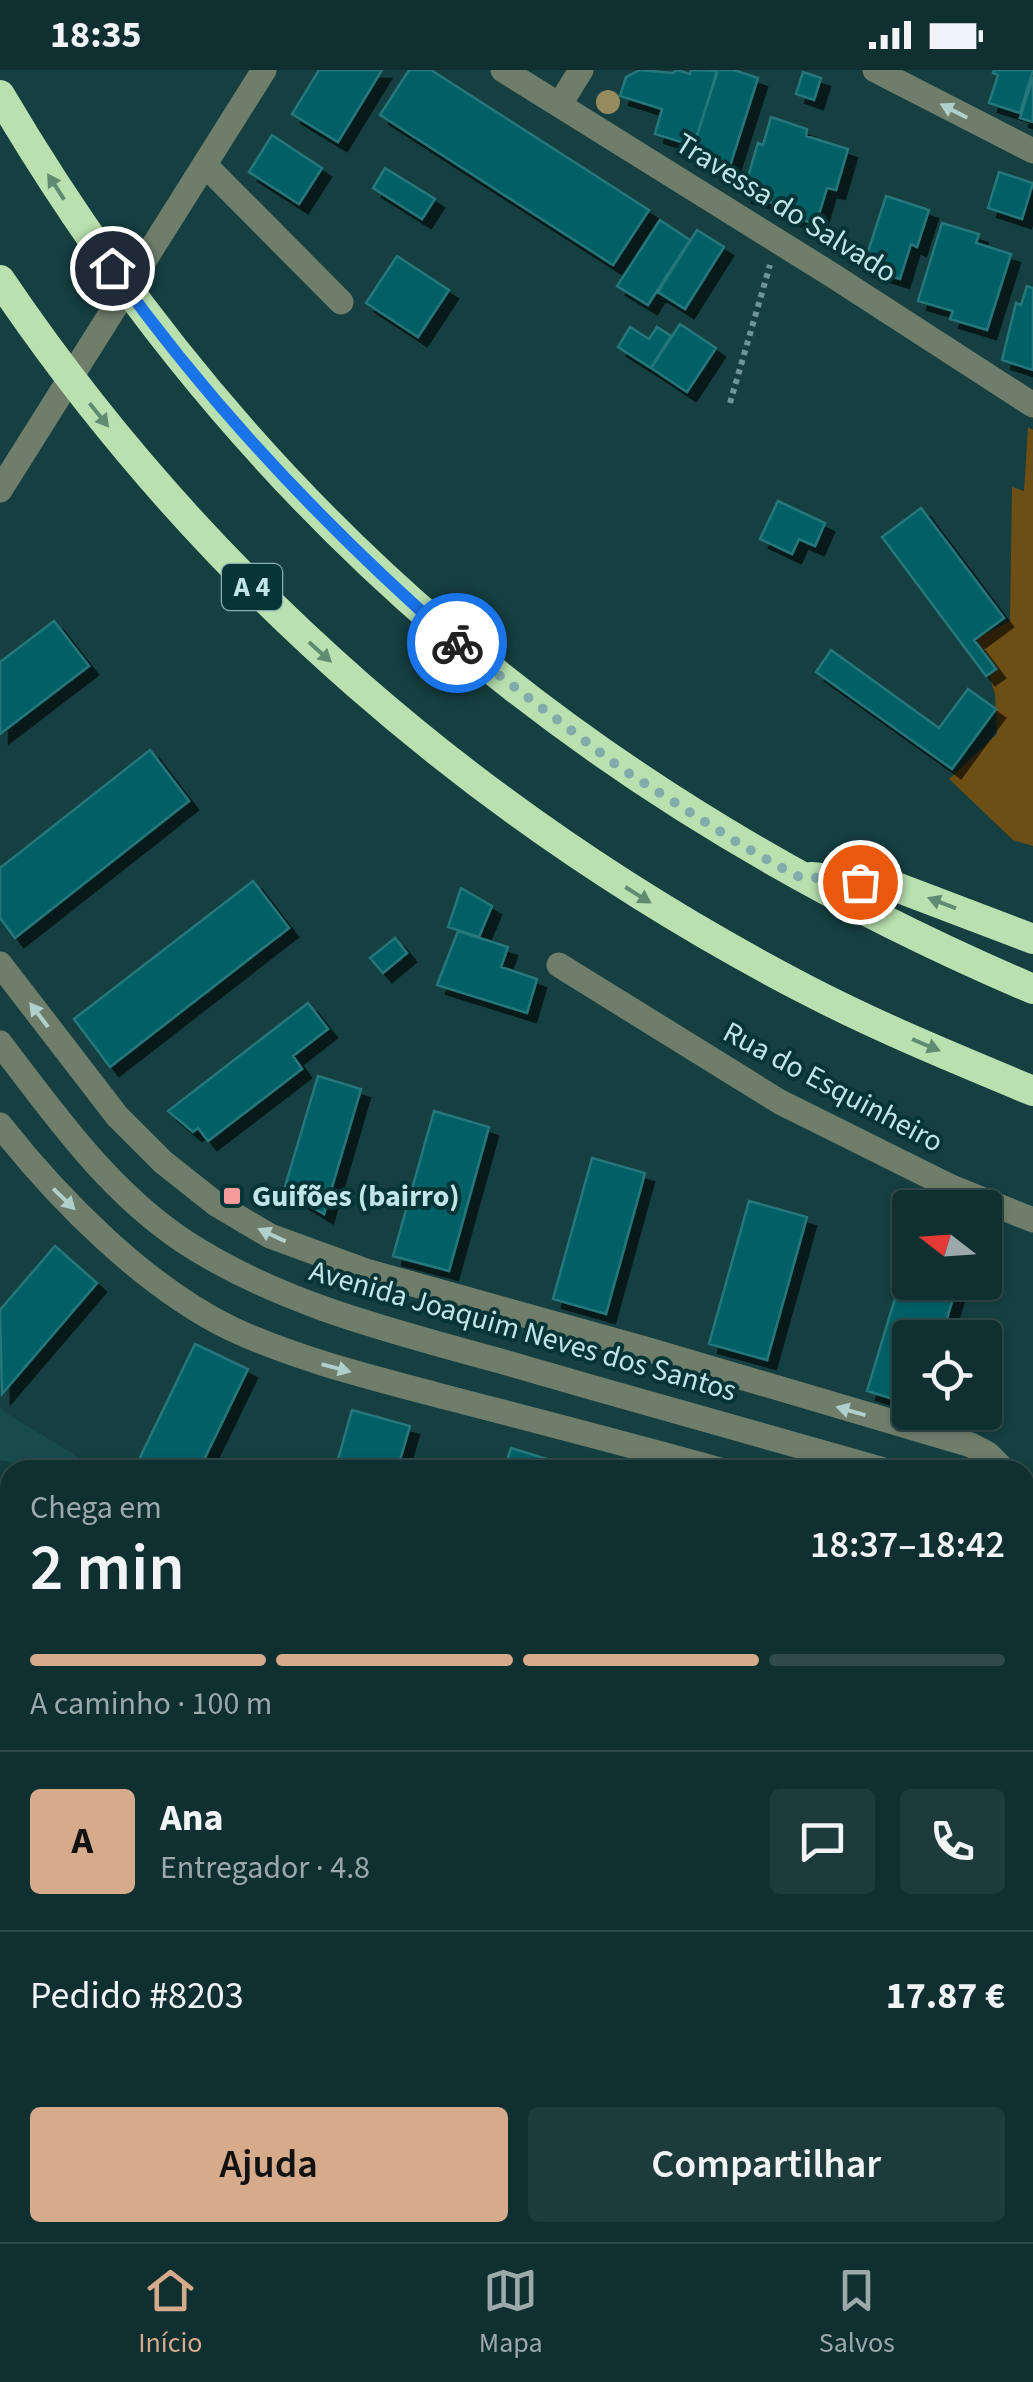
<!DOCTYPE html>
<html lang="pt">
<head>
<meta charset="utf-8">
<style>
	:root { --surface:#102f30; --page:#1e3b3c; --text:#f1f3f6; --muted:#9ca9ab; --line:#304a4c; --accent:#d6ab8b }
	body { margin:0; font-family:"Source Sans 3",sans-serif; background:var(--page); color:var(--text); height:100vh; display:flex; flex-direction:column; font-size:38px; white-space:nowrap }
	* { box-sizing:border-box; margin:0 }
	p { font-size:32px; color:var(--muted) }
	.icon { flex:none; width:55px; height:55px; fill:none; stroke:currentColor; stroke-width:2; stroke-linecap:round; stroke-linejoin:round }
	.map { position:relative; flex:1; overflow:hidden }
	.panel { position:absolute; left:0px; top:1390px; width:1035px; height:782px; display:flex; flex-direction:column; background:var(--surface); border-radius:30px 30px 0 0; box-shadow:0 2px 8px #0004,0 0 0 2px var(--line) }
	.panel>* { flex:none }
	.needle { width:65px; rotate:287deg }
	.tools { position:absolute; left:892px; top:1120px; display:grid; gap:20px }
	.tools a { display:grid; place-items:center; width:110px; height:110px; border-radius:10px; background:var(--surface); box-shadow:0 2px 8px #0004,0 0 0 2px var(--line); font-size:50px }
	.pin { position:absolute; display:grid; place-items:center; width:85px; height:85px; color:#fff; margin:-42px; border:5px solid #fff; border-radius:50%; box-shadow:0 2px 10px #0007 }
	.courier { position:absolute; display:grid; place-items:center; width:100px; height:100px; margin:-50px; border:8px solid #1a73e8; border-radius:50%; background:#fff; color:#222; box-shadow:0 2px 12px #0007 }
	.headline em { font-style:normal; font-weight:600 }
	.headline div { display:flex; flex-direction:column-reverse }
	.headline { display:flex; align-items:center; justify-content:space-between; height:170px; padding:0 30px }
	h1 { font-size:65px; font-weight:600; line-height:75px }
	.bar { display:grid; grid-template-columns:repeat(4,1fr); gap:15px 10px; align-content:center; height:120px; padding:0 30px }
	.bar i { height:12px; border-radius:8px; background:var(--line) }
	.bar .active { background:var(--accent) }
	.bar p { grid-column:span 4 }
	.line { display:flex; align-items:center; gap:25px; padding:0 30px; border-top:2px solid var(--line) }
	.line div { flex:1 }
	.round { display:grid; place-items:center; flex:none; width:105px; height:105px; border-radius:10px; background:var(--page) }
	.primary-button { display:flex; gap:20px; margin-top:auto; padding:20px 30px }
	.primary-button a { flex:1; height:115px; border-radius:10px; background:var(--accent); color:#111; font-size:40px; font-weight:600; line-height:115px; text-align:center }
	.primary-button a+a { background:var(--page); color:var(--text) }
	.status { display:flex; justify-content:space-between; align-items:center; height:70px; padding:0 50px; background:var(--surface); direction:ltr }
	.status svg { height:28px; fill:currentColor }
	.tabs { display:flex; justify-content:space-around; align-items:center; height:140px; border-top:2px solid var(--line); background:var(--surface); font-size:28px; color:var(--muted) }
	.tabs a { display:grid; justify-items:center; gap:5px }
	.tabs .active { color:var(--accent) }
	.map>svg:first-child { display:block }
	.built { fill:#194b4d }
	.green { fill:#6d4e15 }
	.building { fill:#006165; stroke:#25777b; stroke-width:2.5; filter:url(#shadow) }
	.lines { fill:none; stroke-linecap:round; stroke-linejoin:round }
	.path { stroke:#6f9697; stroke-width:6; stroke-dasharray:5 5; stroke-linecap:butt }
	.minor { stroke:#6f7e6b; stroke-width:25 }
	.highway { stroke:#b9e0af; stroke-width:30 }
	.tree { fill:#948c5f }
	.oneway { fill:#b0d0cd }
	.oneway2 { fill:#608a72 }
	.done { stroke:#84abac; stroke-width:10; stroke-dasharray:0 18 }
	.route { stroke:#1a73e8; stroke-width:12 }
	.poi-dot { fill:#f59b9c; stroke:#073436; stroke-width:4 }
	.labels { text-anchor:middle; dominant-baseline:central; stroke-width:8; stroke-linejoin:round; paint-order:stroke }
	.shield { fill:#073436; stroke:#88b0b1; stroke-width:2.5 }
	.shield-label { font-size:28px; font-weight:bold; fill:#c0e5e6 }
	.street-label { font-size:30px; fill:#c0e5e6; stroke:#073436 }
	.poi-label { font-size:30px; font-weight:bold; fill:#c0e5e6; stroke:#073436; text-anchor:start }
</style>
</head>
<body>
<div class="status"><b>18:35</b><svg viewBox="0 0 49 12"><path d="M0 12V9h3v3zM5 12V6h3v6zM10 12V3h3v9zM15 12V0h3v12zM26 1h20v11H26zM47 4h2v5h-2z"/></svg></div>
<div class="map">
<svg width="1033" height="2172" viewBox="0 0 1033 2172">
	<defs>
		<filter id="shadow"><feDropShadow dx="9" dy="9" stdDeviation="0" flood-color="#0009"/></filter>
	</defs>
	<rect width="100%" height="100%" fill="#153f40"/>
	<path class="built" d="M0 1338 6 1343 99 1400H49L0 1390Z"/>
	<path class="green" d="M1028 357 1033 360V776L1013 770 949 709 997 664 995 624 977 568 1010 551 1012 417 1024 421Z"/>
	<path class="building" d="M319 0H382L338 72 292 44Z
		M409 0H431L649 140 613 195 380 45Z
		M640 0 673 3 677 0 690 4 691 0 717 1 694 76 655 64 662 39 620 26 626 7Z
		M718 0H734L758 8 729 99 690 87Z
		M994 0H1033L1020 43 989 33 998 5 993 3Z
		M803 2 821 8 814 30 796 24Z
		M1033 7V52L1020 48Z
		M771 47 807 59 806 66 848 79 836 120 827 118 816 154 781 144 783 136 743 124 758 73 763 75Z
		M272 65 322 98 299 134 249 102Z
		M385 98 435 129 422 149 373 118Z
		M999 102 1033 113 1022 149 988 138Z
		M886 126 929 140 917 177 911 174 900 209 863 197Z
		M660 150 690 170 648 235 617 216Z
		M942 153 979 164 976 173 1011 184 987 260 950 249 953 241 918 231Z
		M697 160 724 177 685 239 658 222Z
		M397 186 449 220 418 267 366 233Z
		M1027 216 1033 218V300L1002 290 1016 233 1021 235Z
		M680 254 716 278 687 322 651 298Z
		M630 257 649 269 657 257 671 266 651 298 618 277Z
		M778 431 825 453 815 476 799 469 792 484 760 469Z
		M921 438 1004 548 974 570 996 599 986 606 882 467Z
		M54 551 89 596 0 664V592Z
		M831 580 939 658 968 619 996 639 952 699 816 602Z
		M150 680 189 731 15 868 0 848V798Z
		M253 811 289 858 110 997 74 949Z
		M461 818 492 836 479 867 448 857Z
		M458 861 508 877 501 897 537 909 527 943 437 915Z
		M395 868 407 883 383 903 370 888Z
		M308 933 328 959 293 986 302 999 208 1071 198 1058 193 1062 168 1041Z
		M318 1006 361 1019 324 1144 284 1120Z
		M434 1041 489 1057 449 1201 393 1186Z
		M592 1088 645 1103 606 1244 553 1229Z
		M749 1131 807 1147 767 1290 709 1274Z
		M55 1176 97 1213 2 1324 0 1240Z
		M910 1179V1212H958L941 1268H910V1334L867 1321Z
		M195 1274 248 1299 199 1400H134Z
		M352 1340 410 1356 397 1400H335Z
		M511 1378 567 1395 566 1400H504Z
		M1025 1526 1033 1528V1544L1025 1574Z
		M2 1614 10 1616V1684L0 1681Z
		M1025 1737H1032L1033 1809H1025Z
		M1029 1927 1033 1929V1982L1025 1979V1940Z
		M0 2028 10 2030V2079L0 2076Z
		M1025 2028 1033 2030V2104L1025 2102Z
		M2 2153H10V2162H36V2172H0Z
		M51 2162H82V2172H52Z
		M242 2162H296L293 2172H238Z
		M332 2162 358 2172H325Z"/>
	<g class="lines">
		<path class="path" d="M730 333 770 195"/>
		<path class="minor" d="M503 0 832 205 1033 335
			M875 0 1033 81
			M560 34 581 0
			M205 95 341 232
			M0 420 264 0
			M0 894 117 1046 163 1092 216 1134 270 1166 366 1201 649 1280 971 1375 988 1384 1004 1400
			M559 895 780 1032 949 1116 1033 1150
			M0 973C55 1045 108 1121 185 1172 283 1236 400 1263 511 1294 635 1330 759 1365 884 1400
			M0 1055C59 1130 145 1217 232 1259 299 1290 370 1307 441 1326 534 1350 627 1374 720 1400
			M1025 1421 1033 1429
			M1025 1448H1033
			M0 1715 10 1717
			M1025 1831H1033
			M1025 2003 1033 2005
			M0 2109 10 2112
			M131 2162 147 2172"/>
		<path class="highway" d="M0 25C247 445 587 729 1033 919
			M0 210C204 512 482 751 805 919 878 957 956 989 1033 1021
			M811 807 891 815 1033 869"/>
	</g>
	<circle class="tree" cx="608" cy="32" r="12"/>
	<defs><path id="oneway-solid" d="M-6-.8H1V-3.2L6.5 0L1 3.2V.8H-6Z" transform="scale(2.5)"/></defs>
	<g class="oneway">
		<use href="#oneway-solid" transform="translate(954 41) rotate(-153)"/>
		<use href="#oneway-solid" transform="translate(39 945) rotate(-127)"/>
		<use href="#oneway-solid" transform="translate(64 1129) rotate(44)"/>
		<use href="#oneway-solid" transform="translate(272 1165) rotate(-155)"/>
		<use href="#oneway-solid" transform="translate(336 1298) rotate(15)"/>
		<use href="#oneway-solid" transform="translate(851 1341) rotate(-164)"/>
	</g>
	<g class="oneway2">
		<use href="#oneway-solid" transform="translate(56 117) rotate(-123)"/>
		<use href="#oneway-solid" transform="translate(99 345) rotate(51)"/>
		<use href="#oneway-solid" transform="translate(320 582) rotate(42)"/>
		<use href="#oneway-solid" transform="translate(638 825) rotate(32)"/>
		<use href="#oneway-solid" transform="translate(942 833) rotate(-159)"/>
		<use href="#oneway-solid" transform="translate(926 975) rotate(23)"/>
	</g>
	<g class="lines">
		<path class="done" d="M457 573 619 697 738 773 796 806 860 812"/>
		<path class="route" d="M112 198C211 337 329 461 457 573"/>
	</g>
	<rect class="poi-dot" x="222" y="1116" width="20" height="20" rx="5"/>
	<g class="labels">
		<rect class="shield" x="222" y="494" width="60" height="46" rx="8"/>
		<g class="shield-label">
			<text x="252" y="517">A 4</text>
		</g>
		<g class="street-label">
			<text transform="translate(786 138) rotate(32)">Travessa do Salvado</text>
			<text transform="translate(833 1017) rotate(28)">Rua do Esquinheiro</text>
			<text transform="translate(523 1261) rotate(16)">Avenida Joaquim Neves dos Santos</text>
		</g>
		<g class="poi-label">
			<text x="252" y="1126">Guifões (bairro)</text>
		</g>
	</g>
</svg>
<div class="tools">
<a><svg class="needle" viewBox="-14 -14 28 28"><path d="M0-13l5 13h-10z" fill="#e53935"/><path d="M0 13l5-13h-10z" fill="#9ca9ab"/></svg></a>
<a><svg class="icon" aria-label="locate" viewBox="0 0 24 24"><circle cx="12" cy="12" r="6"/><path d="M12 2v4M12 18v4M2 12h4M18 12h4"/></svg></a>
</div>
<div class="pin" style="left:860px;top:812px;background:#ea580c"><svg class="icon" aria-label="bag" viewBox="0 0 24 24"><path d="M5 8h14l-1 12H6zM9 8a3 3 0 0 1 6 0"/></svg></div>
<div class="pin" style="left:112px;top:198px;background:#1f2937"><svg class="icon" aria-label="home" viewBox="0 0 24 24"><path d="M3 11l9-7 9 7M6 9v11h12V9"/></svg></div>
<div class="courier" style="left:457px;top:573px"><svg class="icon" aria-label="bike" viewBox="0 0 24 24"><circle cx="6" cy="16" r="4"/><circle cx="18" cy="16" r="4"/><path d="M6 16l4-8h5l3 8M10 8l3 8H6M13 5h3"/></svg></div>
<section class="panel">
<div class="headline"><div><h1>2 min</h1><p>Chega em</p></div><em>18:37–18:42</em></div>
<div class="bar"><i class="active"></i><i class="active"></i><i class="active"></i><i></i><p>A caminho · 100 m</p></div>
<div class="line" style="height:180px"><b class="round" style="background:var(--accent);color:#111">A</b><div><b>Ana</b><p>Entregador · 4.8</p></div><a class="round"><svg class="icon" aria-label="chat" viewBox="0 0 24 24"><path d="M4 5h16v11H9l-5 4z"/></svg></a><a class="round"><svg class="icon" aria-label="phone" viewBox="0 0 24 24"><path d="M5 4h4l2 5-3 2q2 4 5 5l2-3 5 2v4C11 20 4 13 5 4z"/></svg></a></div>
<div class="line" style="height:130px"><div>Pedido #8203</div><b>17.87 €</b></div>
<div class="primary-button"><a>Ajuda</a><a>Compartilhar</a></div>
</section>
</div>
<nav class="tabs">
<a class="active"><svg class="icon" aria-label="home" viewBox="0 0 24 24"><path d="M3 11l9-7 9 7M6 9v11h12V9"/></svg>Início</a>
<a><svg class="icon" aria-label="map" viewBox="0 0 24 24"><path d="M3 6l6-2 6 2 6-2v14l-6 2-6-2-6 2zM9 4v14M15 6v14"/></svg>Mapa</a>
<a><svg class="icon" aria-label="saved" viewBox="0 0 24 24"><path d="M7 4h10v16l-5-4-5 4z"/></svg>Salvos</a>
</nav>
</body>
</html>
